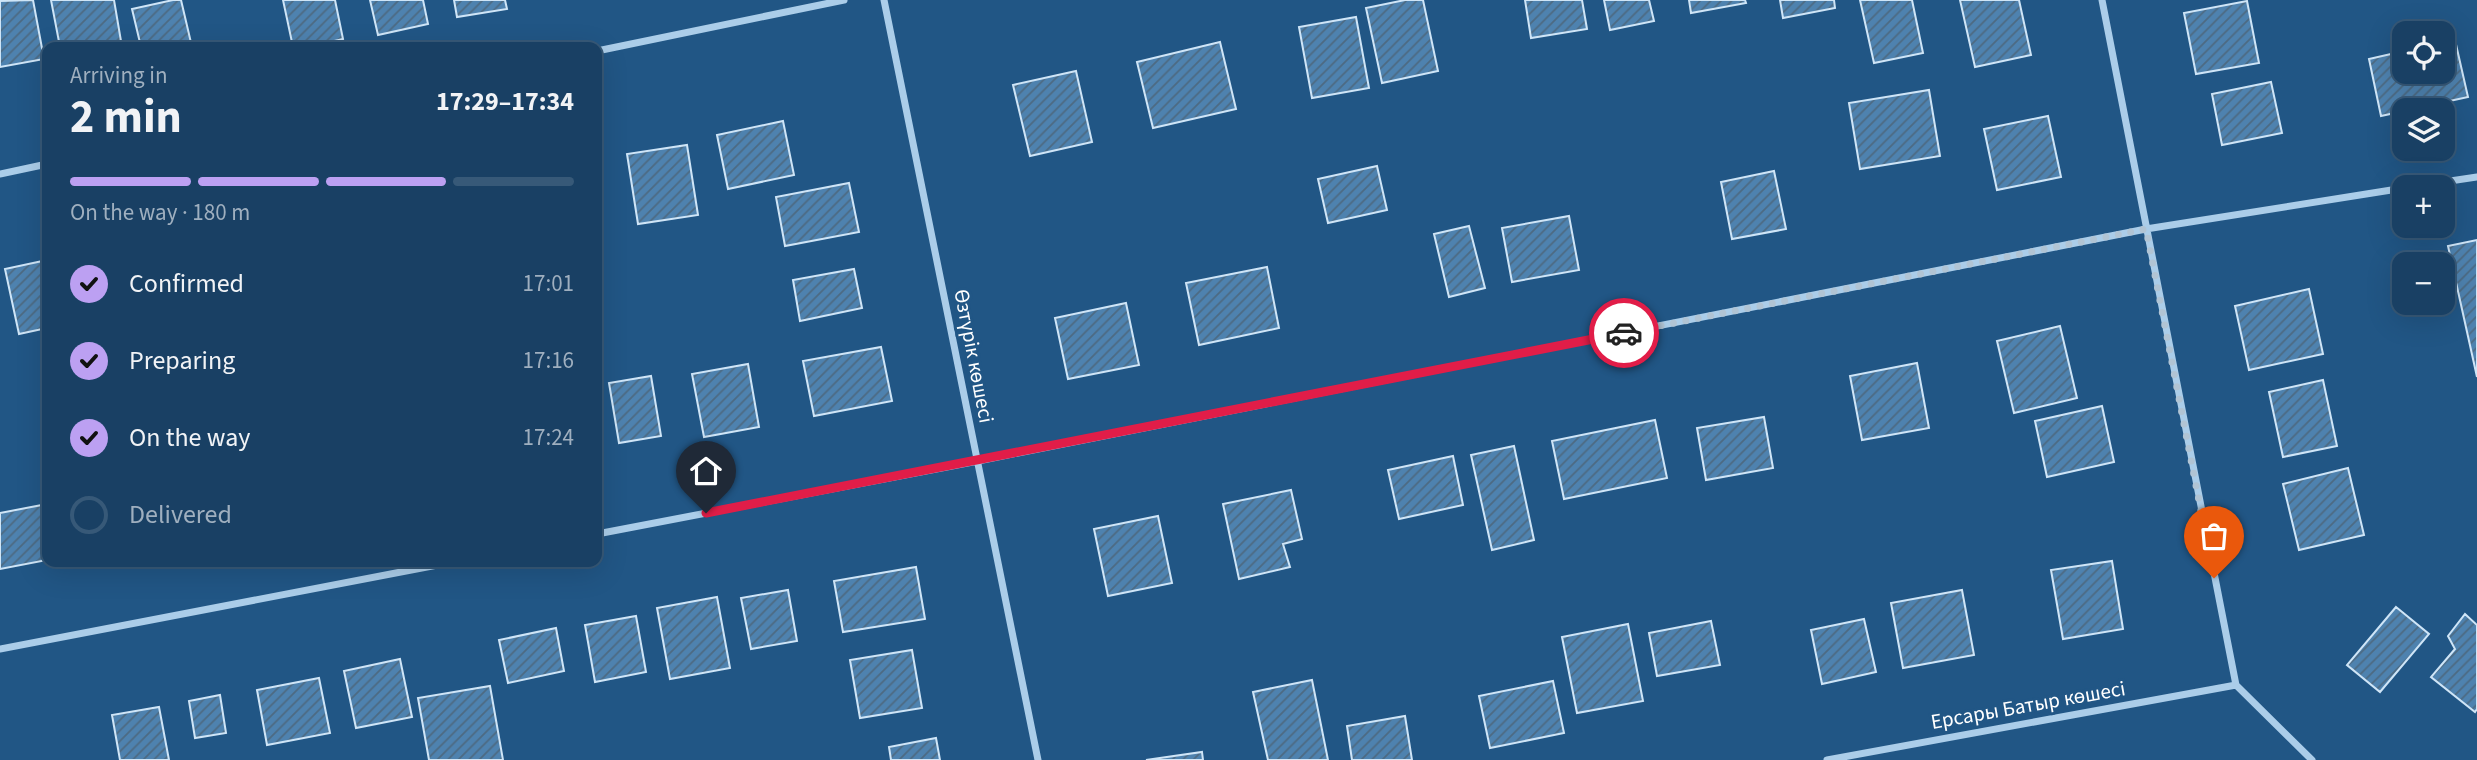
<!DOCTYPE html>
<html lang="en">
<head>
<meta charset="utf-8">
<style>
	:root { --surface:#194064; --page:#22476a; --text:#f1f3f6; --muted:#9fafbf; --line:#375978; --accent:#bca0f2 }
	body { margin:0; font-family:"Source Sans 3",sans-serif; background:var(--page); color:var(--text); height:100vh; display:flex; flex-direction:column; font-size:26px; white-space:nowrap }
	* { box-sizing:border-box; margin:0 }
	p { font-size:23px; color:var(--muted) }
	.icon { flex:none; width:38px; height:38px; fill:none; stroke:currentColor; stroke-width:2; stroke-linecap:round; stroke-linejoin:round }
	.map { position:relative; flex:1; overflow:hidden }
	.side { position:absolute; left:42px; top:42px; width:560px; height:525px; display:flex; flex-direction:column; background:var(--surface); border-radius:14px; box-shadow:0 7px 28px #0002,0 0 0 2px var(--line) }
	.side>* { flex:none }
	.buttons { position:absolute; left:2392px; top:21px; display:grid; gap:14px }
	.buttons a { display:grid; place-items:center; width:63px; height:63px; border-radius:14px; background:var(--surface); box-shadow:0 7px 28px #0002,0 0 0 2px var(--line); font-size:35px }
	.pin { position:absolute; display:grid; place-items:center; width:60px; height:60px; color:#fff; margin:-72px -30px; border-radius:50% 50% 50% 0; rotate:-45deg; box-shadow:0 0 7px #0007 }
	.pin .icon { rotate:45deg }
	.courier { position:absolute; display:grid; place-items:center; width:70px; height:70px; margin:-35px; border:5px solid #e11d48; border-radius:50%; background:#fff; color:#222; box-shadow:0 2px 9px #0007 }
	.head em { font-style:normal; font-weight:700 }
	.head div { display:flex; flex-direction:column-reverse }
	.head { display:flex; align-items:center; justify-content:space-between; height:119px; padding:0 28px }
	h1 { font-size:46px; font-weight:700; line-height:52px }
	.bar { display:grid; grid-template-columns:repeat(4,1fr); gap:10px 7px; align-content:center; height:84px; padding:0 28px }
	.bar i { height:9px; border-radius:5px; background:var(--line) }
	.bar .selected { background:var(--accent) }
	.bar p { grid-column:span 4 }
	ol { padding:0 28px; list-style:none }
	li { display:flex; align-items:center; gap:21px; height:77px }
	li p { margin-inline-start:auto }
	li .icon { padding:7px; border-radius:50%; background:var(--accent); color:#111; stroke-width:4 }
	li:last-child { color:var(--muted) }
	li i { width:38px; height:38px; border:4px solid var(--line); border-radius:50% }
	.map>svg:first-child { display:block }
	.building { fill:url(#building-hatch); stroke:#cfe5f7; stroke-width:2 }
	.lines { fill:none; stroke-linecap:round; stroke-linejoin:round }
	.minor { stroke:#abcde9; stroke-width:7 }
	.done { stroke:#b1c4d4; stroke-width:7; stroke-dasharray:0 12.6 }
	.route { stroke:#e11d48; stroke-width:9 }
	.labels { text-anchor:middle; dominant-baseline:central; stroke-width:6; stroke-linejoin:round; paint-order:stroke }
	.street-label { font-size:21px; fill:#fff; stroke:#215685 }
</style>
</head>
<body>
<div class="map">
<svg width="2477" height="760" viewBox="0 0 2477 760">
	<defs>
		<pattern id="building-hatch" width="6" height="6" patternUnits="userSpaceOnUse" patternTransform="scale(1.75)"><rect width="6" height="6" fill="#4e82af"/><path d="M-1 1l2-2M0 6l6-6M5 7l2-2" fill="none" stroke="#4d6a82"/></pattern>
	</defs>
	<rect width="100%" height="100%" fill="#215685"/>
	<path class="building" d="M33 0 44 59 0 67V1Z
		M51 0H114L122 47H60Z
		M173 0H181L192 47H141L132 9Z
		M283 0H335L343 39 308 47H293Z
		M370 0H423L428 24 378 35Z
		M454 0H505L507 9 457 17Z
		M1405 0H1423L1438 71 1382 83 1366 8Z
		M1525 0H1582L1587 29 1531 38Z
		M1604 0H1649L1654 21 1610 30Z
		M1689 0H1745L1746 3 1691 13Z
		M1780 0H1834L1835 8 1783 18Z
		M1860 0H1912L1923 53 1874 63Z
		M1960 0H2019L2031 55 1975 67Z
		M2247 1 2259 63 2196 74 2184 13Z
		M1356 17 1369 88 1312 98 1299 27Z
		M2455 40 2468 97 2381 116 2369 59 2404 51V72H2443V43Z
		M1220 42 1236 109 1153 128 1137 62Z
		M1076 71 1092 142 1030 156 1013 85Z
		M2271 82 2282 133 2222 145 2212 94Z
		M1929 90 1940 156 1860 169 1849 103Z
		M2048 116 2061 177 1997 190 1984 129Z
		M783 121 794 175 728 189 717 135Z
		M687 145 698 215 638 224 627 154Z
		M1377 166 1387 210 1328 223 1318 179Z
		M1774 171 1786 229 1732 239 1721 182Z
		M849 183 859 232 785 246 776 197Z
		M1569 216 1579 270 1512 282 1502 228Z
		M1469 226 1485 288 1449 297 1434 234Z
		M2477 240V377L2448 246Z
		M47 260V328L19 334 5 269Z
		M1267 267 1279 328 1199 345 1186 283Z
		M854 269 862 308 800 321 793 280Z
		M2309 289 2323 354 2249 370 2235 306Z
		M1126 303 1139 365 1068 379 1055 318Z
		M2060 326 2077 398 2014 413 1997 341Z
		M881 347 892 401 814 416 803 361Z
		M1917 363 1929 428 1862 440 1850 376Z
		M748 364 759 427 704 437 692 374Z
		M651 376 661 436 619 443 609 383Z
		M2323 380 2337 446 2283 457 2269 392Z
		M2102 406 2114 462 2047 477 2035 421Z
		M1764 417 1773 468 1706 480 1697 428Z
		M1655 420 1667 478 1564 499 1552 441Z
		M1514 446 1534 540 1492 550 1471 455Z
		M1453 456 1463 505 1399 519 1388 470Z
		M2348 468 2364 535 2299 550 2283 484Z
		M1291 490 1302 539 1283 544 1290 567 1239 579 1223 504Z
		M47 504V560L0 569V513Z
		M1158 516 1172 583 1108 596 1094 529Z
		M2112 561 2123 629 2063 639 2051 570Z
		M916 567 925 619 843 632 834 581Z
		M788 590 797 641 751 649 741 598Z
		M1962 590 1974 655 1903 668 1891 603Z
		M717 597 730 668 670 679 657 608Z
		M2396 607 2429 634 2380 692 2347 665Z
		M2465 614 2477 625V709L2475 712 2431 677 2455 649 2448 636Z
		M636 616 646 672 595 682 585 625Z
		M1864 619 1876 672 1822 684 1811 630Z
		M1711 621 1720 665 1657 676 1649 633Z
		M1628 624 1643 701 1577 713 1562 637Z
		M556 628 564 671 508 683 499 640Z
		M912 650 922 708 860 718 850 660Z
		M400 659 412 717 356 728 344 671Z
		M319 678 330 733 267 745 257 690Z
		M1312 680 1328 760H1268L1253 692Z
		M1553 681 1564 733 1490 748 1479 696Z
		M490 686 503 760H429L418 698Z
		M220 695 226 733 195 738 189 701Z
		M159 707 169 760H120L112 715Z
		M1405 716 1412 760H1352L1347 726Z
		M936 738 940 760H891L889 747Z
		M1202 752 1203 760H1146Z"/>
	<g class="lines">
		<path class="minor" d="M884 0 1038 760
			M2102 0 2236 685 2312 760
			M597 51 844 0
			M0 174 47 164
			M2410 187 2477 177
			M597 534 978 461 2146 229 2404 188
			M0 649 453 562
			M1827 760 2236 685"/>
	</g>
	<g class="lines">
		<path class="done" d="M1624 333 2146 229 2214 578"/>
		<path class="route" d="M706 513 1624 333"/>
	</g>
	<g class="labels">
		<g class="street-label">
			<text transform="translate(974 356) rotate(79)">Өзтүрік көшесі</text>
			<text transform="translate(2028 705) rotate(-10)">Ерсары Батыр көшесі</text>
		</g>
	</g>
</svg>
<div class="buttons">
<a><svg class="icon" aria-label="locate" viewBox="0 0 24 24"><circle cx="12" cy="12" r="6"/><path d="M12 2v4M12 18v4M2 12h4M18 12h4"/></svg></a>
<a><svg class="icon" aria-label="layers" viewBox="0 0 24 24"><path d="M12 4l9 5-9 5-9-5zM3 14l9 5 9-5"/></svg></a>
<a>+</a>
<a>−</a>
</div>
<div class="pin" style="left:2214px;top:578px;background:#ea580c"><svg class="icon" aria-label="bag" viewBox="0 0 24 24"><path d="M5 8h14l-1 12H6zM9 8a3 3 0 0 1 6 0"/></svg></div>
<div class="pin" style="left:706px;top:513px;background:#1f2937"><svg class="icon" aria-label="home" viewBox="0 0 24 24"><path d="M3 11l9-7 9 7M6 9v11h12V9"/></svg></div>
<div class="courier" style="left:1624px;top:333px"><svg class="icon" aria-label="car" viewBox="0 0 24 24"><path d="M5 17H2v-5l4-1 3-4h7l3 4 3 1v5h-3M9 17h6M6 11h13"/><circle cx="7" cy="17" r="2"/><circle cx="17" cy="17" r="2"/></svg></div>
<section class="side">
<div class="head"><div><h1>2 min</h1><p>Arriving in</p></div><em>17:29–17:34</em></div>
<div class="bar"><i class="selected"></i><i class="selected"></i><i class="selected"></i><i></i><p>On the way · 180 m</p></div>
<ol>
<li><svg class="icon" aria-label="check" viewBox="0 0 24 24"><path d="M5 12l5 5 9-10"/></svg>Confirmed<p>17:01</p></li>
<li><svg class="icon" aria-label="check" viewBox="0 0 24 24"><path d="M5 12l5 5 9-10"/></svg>Preparing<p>17:16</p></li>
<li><svg class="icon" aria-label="check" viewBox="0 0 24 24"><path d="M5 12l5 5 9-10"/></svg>On the way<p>17:24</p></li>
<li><i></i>Delivered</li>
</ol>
</section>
</div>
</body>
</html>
